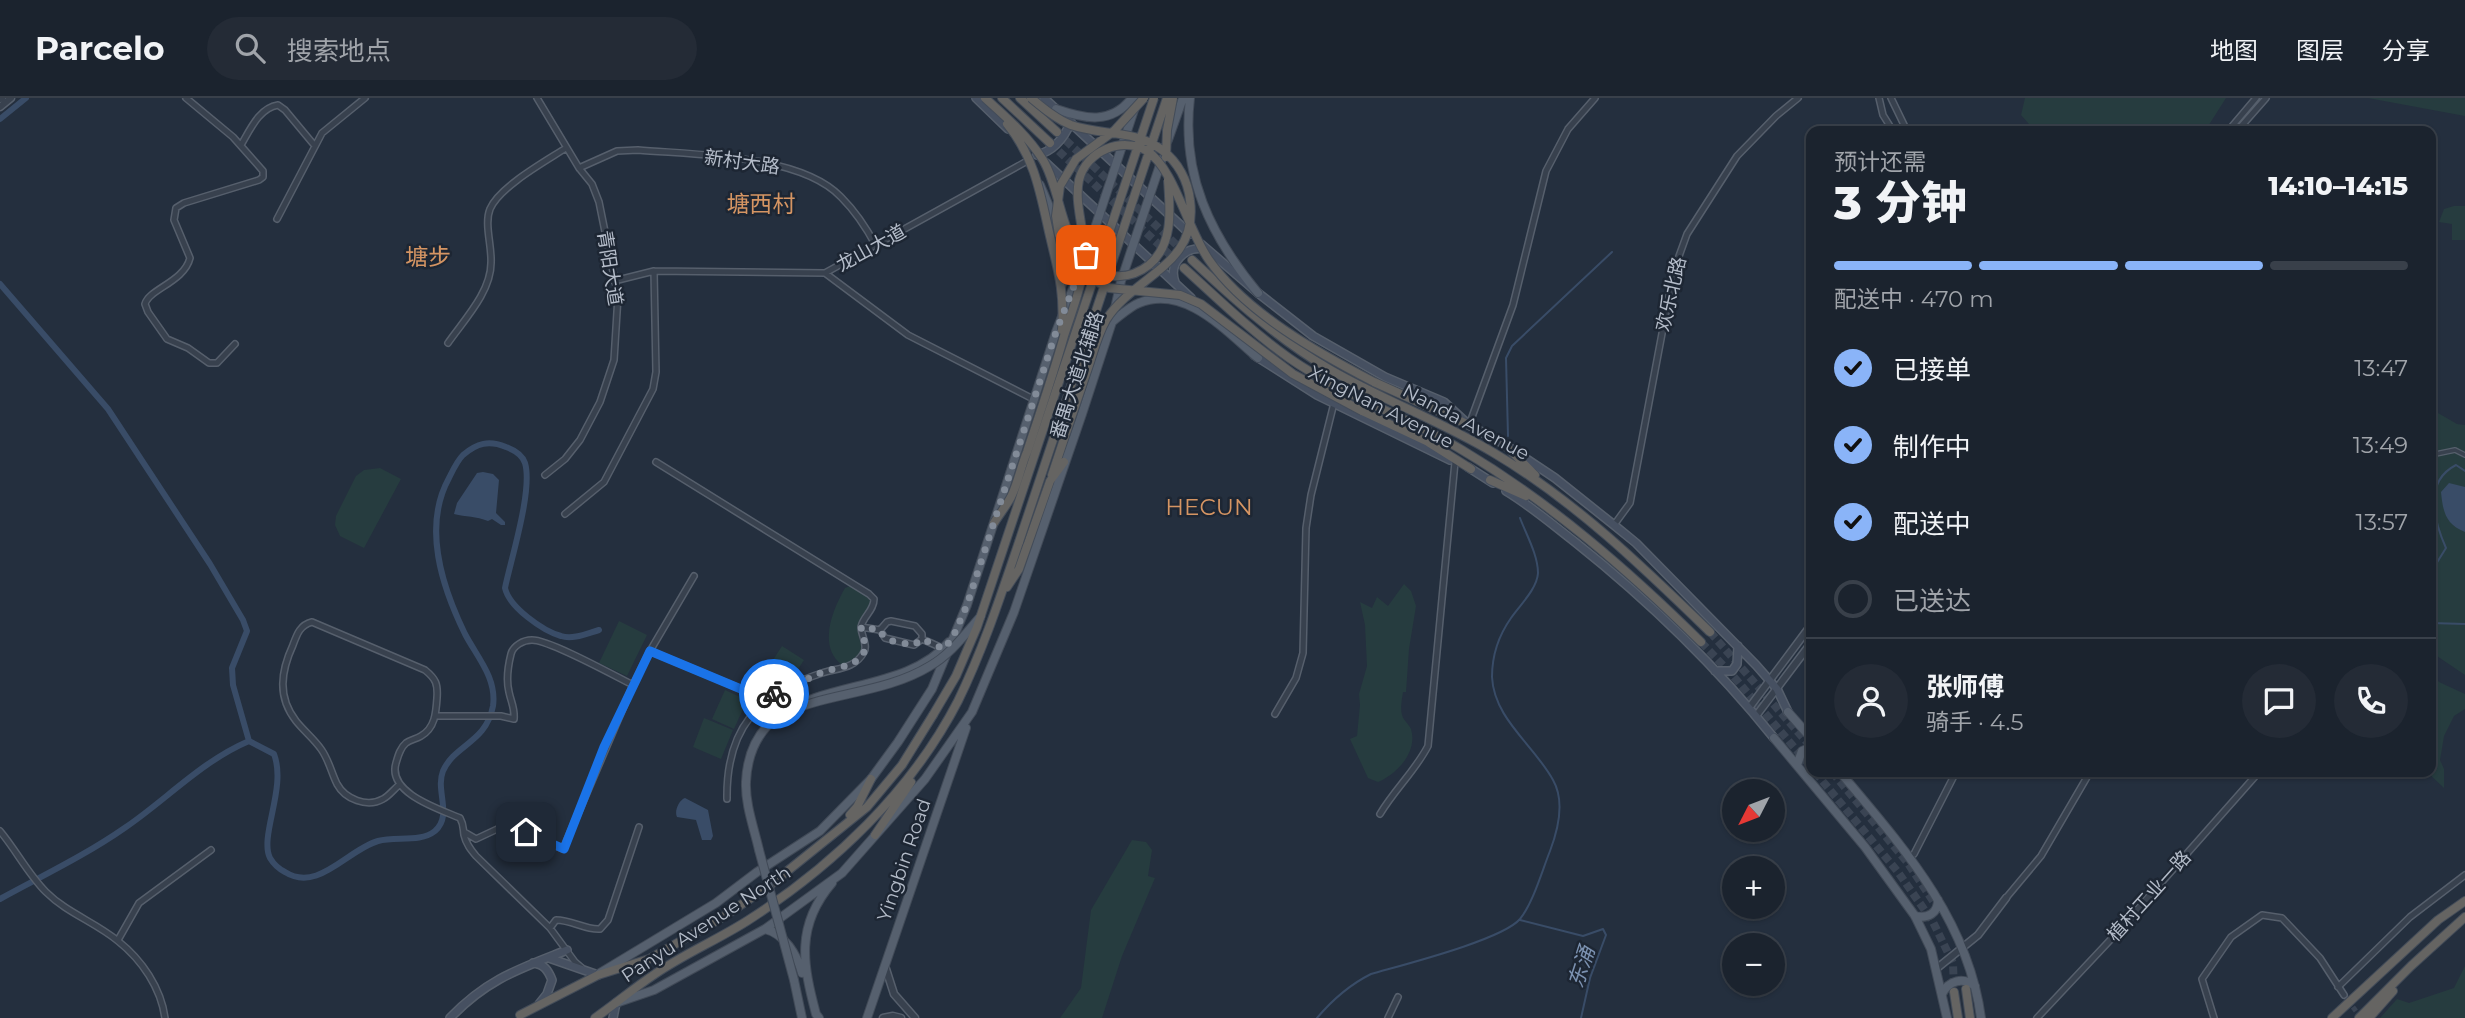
<!DOCTYPE html>
<html lang="zh">
<head>
<meta charset="utf-8">
<style>
	:root { --surface:#1b232e; --page:#242b36; --text:#f1f3f6; --muted:#a0a4aa; --line:#39404a; --accent:#8ab4f8 }
	body { margin:0; font-family:Montserrat,"Noto Sans SC",sans-serif; background:var(--page); color:var(--text); height:100vh; display:flex; flex-direction:column; font-size:26px; white-space:nowrap }
	* { box-sizing:border-box; margin:0 }
	p { font-size:23px; color:var(--muted) }
	.icon { flex:none; width:38px; height:38px; fill:none; stroke:currentColor; stroke-width:2; stroke-linecap:round; stroke-linejoin:round }
	.map { position:relative; flex:1; overflow:hidden }
	.details { position:absolute; left:1806px; top:28px; width:630px; height:651px; display:flex; flex-direction:column; background:var(--surface); border-radius:14px; box-shadow:0 2px 5px #0004,0 0 0 2px var(--line) }
	.details>* { flex:none }
	.needle { width:46px; rotate:228deg }
	.buttons { position:absolute; left:1722px; top:681px; display:grid; gap:14px }
	.buttons a { display:grid; place-items:center; width:63px; height:63px; border-radius:50%; background:var(--surface); box-shadow:0 2px 5px #0004,0 0 0 2px var(--line); font-size:35px }
	.pin { position:absolute; display:grid; place-items:center; width:60px; height:60px; color:#fff; margin:-30px; border-radius:14px; box-shadow:0 4px 10px #0006 }
	.courier { position:absolute; display:grid; place-items:center; width:70px; height:70px; margin:-35px; border:5px solid #1a73e8; border-radius:50%; background:#fff; color:#222; box-shadow:0 2px 9px #0007 }
	.summary em { font-style:normal; font-weight:800 }
	.summary div { display:flex; flex-direction:column-reverse }
	.summary { display:flex; align-items:center; justify-content:space-between; height:119px; padding:0 28px }
	h1 { font-size:46px; font-weight:800; line-height:52px }
	.bar { display:grid; grid-template-columns:repeat(4,1fr); gap:10px 7px; align-content:center; height:84px; padding:0 28px }
	.bar i { height:9px; border-radius:5px; background:var(--line) }
	.bar .selected { background:var(--accent) }
	.bar p { grid-column:span 4 }
	.line { display:flex; align-items:center; gap:18px; padding:0 28px; border-top:2px solid var(--line) }
	.line div { flex:1 }
	.round { display:grid; place-items:center; flex:none; width:74px; height:74px; border-radius:37px; background:var(--page) }
	ol { padding:0 28px; list-style:none }
	li { display:flex; align-items:center; gap:21px; height:77px }
	li p { margin-inline-start:auto }
	li .icon { padding:7px; border-radius:50%; background:var(--accent); color:#111; stroke-width:4 }
	li:last-child { color:var(--muted) }
	li i { width:38px; height:38px; border:4px solid var(--line); border-radius:50% }
	header { display:flex; align-items:center; gap:42px; box-sizing:border-box; height:98px; padding:0 35px; background:var(--surface); border-bottom:2px solid var(--line) }
	header strong { font-size:33px }
	nav { display:flex; gap:38px; margin-inline-start:auto; font-size:24px }
	.search { width:490px; height:63px; background:var(--page); display:flex; align-items:center; gap:18px; box-sizing:border-box; padding:0 24px; border-radius:38px; color:var(--muted); font-size:26px }
	.map>svg:first-child { display:block }
	.green { fill:#263c3f }
	.water { fill:#394c67 }
	.lines { fill:none; stroke-linecap:round; stroke-linejoin:round }
	.stream { stroke:#394c67; stroke-width:2 }
	.canal { stroke:#394c67; stroke-width:6 }
	.minor-tunnel { stroke:#3a4453; stroke-width:5; stroke-dasharray:5 2.5; stroke-linecap:butt }
	.trunk-tunnel { stroke:#3a4453; stroke-width:8; stroke-dasharray:8 4; stroke-linecap:butt }
	.pedestrian-casing { stroke:#565f6c; stroke-width:6 }
	.minor-casing { stroke:#565f6c; stroke-width:8 }
	.tertiary-casing { stroke:#565f6c; stroke-width:9 }
	.secondary-casing { stroke:#565f6c; stroke-width:10 }
	.primary-casing { stroke:#414a57; stroke-width:10 }
	.trunk-casing { stroke:#434c59; stroke-width:10 }
	.pedestrian { stroke:#38414e; stroke-width:3.5 }
	.minor { stroke:#38414e; stroke-width:5 }
	.tertiary { stroke:#38414e; stroke-width:6 }
	.secondary { stroke:#465061; stroke-width:7 }
	.primary { stroke:#56606e; stroke-width:8 }
	.trunk { stroke:#656462; stroke-width:8 }
	.primary-bridge-casing { stroke:#414a57; stroke-width:10; stroke-linecap:butt }
	.trunk-bridge-casing { stroke:#434c59; stroke-width:10; stroke-linecap:butt }
	.primary-bridge { stroke:#56606e; stroke-width:8 }
	.trunk-bridge { stroke:#656462; stroke-width:8 }
	.done { stroke:#828b98; stroke-width:7; stroke-dasharray:0 12.6 }
	.route { stroke:#1a73e8; stroke-width:9 }
	.labels { text-anchor:middle; dominant-baseline:central; stroke-width:5; stroke-linejoin:round; paint-order:stroke }
	.street-label { font-size:19px; fill:#b4bcc9; stroke:#1d2633 }
	.water-label { font-size:21px; font-style:italic; fill:#7c92b1; stroke:#1d2633 }
	.quarter-label { font-size:23px; fill:#d59563; stroke:#1d2633 }
</style>
</head>
<body>
<header>
<strong>Parcelo</strong>
<div class="search"><svg class="icon" aria-label="search" viewBox="0 0 24 24"><circle cx="10" cy="10" r="6"/><path d="M15 15l6 6"/></svg>搜索地点</div>
<nav><a>地图</a><a>图层</a><a>分享</a></nav>
</header>
<div class="map">
<svg width="2465" height="920" viewBox="0 0 2465 920">
	<rect width="100%" height="100%" fill="#242f3e"/>
	<path class="green" d="M2025 0H2226L2205 33H2035L2021 17Z
		M2368 0H2465V18Z
		M2454 108H2465V142H2452V126L2439 124 2444 111Z
		M2431 311 2457 326 2465 327V577L2431 554V452L2437 444 2431 439Z
		M380 370 401 381 364 450 340 438 335 427 336 418 356 378 364 372Z
		M1404 486 1411 493 1416 508 1409 551 1406 594H1403C1402 601 1400 610 1402 617 1403 622 1409 626 1411 631 1418 654 1397 676 1378 684L1368 680 1350 641 1357 638 1360 607 1359 596 1367 568 1365 527 1360 504 1372 510 1377 499 1388 508Z
		M850 488 871 502C871 513 861 517 859 527 855 547 875 557 842 567 817 548 833 511 845 490Z
		M619 523 647 537 627 578 599 565Z
		M782 548 804 562 795 576 773 562Z
		M2431 575 2439 584 2465 596V611L2454 618 2444 638 2440 662 2444 671V690L2427 674H2431Z
		M725 592 747 602 734 631 712 621Z
		M704 620 733 632 721 661 693 649Z
		M1132 742 1146 744 1152 752 1148 778 1155 780 1122 858 1102 920H1060L1081 890 1091 812Z
		M2465 868V920H2380L2397 901 2409 905 2454 890Z"/>
	<path class="water" d="M483 374 493 376 499 382 496 415 505 424V427H501L492 421 488 423C476 418 466 419 454 416L457 405 477 375Z
		M2449 385 2465 389V434C2445 426 2443 413 2441 394Z
		M685 700 708 712 713 738 711 742H702L696 722 677 719C674 713 679 702 685 700Z"/>
	<g class="lines">
		<path class="stream" d="M1508 338 1506 260 1512 248 1612 154
			M2431 474 2446 450C2434 423 2423 384 2456 367L2465 373
			M2431 525 2465 526
			M1520 822 1583 838 1603 831 1606 837 1590 880 1581 920
			M1317 920C1333 901 1349 887 1371 876 1402 867 1502 842 1520 821 1533 805 1542 773 1550 753 1558 732 1565 703 1553 682 1534 647 1494 621 1492 579 1492 558 1499 537 1511 520 1520 507 1537 491 1538 475 1538 457 1526 436 1520 420"/>
		<path class="canal" d="M0 21 26 0
			M0 186 108 311 210 466 243 522 247 533 232 570 233 587 249 643
			M0 801C42 778 86 757 126 729 167 701 202 663 249 643L274 656C287 690 259 738 270 760 273 765 279 771 285 774 318 795 347 752 378 743 396 738 420 745 435 733 453 717 435 693 443 673 455 646 486 645 493 608 497 580 477 559 465 536 442 489 422 429 449 380 453 372 457 363 463 357 477 345 489 342 506 349 514 352 522 356 525 365 533 392 511 461 505 490 509 509 543 533 561 538 573 542 588 535 599 532"/>
		<path class="minor-tunnel" d="M2344 897 2361 920"/>
		<path class="trunk-tunnel" d="M1057 34 1183 153
			M1050 45 1184 170
			M1710 534 1811 649
			M1701 544 1734 579 1811 669
			M1815 674 1898 774 1933 824 1953 865 1954 891
			M1832 674 1907 764 1937 809"/>
		<defs>
			<path id="pedestrian" d="M2431 357 2455 352 2465 357"/>
			<path id="minor" d="M186 0 233 39 263 73V79L259 82 184 105 176 110 174 122 190 160C184 184 149 191 145 206L148 214 167 241 188 250 209 265H217L235 246
				M537 0 579 70 592 86 599 104 618 198 614 262 600 304 580 342 565 361 545 377
				M1879 0 1883 17 1893 33
				M1891 0 1907 33
				M2228 33 2256 0
				M2237 33 2266 0
				M241 47C250 32 259 10 278 7L285 12 315 48
				M579 70 617 53 638 52C695 57 800 56 841 99 855 113 867 131 876 148
				M277 121 322 35 365 0
				M825 175 908 237 1035 302
				M614 183 654 173 825 175 1029 62
				M448 245C464 222 491 194 491 165 492 148 484 126 490 111 499 89 546 63 566 50
				M1469 327 1513 207 1546 73 1568 31 1595 0
				M656 364 869 496 874 501C874 513 863 518 861 529
				M565 416 604 384 653 291 656 274 654 173
				M1614 427 1630 405 1674 172 1687 136 1737 58 1776 18 1798 0
				M891 523 915 528 922 536V541L914 547 885 540 880 532 887 524Z
				M861 529 880 532
				M922 541 942 550
				M650 553 765 601
				M1275 616 1296 580 1303 555 1306 430 1311 397 1334 305
				M436 618H501L514 621C515 610 511 604 509 594 506 582 508 568 511 556 513 548 523 542 532 542 550 542 613 577 633 587
				M399 687C394 691 389 698 383 701 367 710 345 701 337 686 331 674 329 662 321 651 314 641 304 633 296 623 277 599 281 573 293 547 297 536 300 527 312 524L425 572C436 581 438 586 437 600 436 615 435 630 421 638 416 641 410 642 406 645 400 650 398 658 396 665 387 695 439 711 460 720 464 727 463 730 464 737 466 746 471 752 476 758L550 830 575 864 582 870
				M727 701C726 631 757 596 822 575 837 570 855 571 864 554 868 547 861 537 861 529
				M1380 716C1395 691 1415 673 1428 648L1455 364
				M0 733C16 752 28 776 46 794 67 815 95 824 118 843 142 862 161 890 165 920
				M464 734 476 741 508 726 563 751 633 587 650 553 694 478
				M1914 756 1956 674
				M2006 800 2041 758 2090 674
				M550 830 556 822C572 822 585 832 600 831L608 822 639 729
				M118 842 139 805 211 752
				M2338 889 2410 819 2465 777
				M1388 920 1398 899
				M2037 920 2114 838 2259 674
				M2214 920 2202 881 2231 839 2262 817 2282 820 2320 860 2344 897"/>
			<path id="tertiary" d="M0 1 2 0
				M0 9 11 0
				M1749 610 1811 527
				M1756 618 1811 545
				M885 868 894 896 915 920
				M1936 871 1978 837 2006 800
				M883 920 893 918 901 920"/>
			<path id="secondary" d="M976 0 1008 31
				M1044 0 1190 136
				M1037 57C1054 53 1064 40 1071 24
				M1046 65 1191 200
				M1201 146 1258 195 1313 238 1385 279 1444 304 1469 327 1504 346 1555 380 1614 427 1636 445 1756 567 1777 591 1788 614
				M1175 184C1168 165 1185 148 1204 151
				M1254 257 1317 297 1450 362
				M1468 369 1493 385
				M1506 393C1531 408 1553 427 1575 444 1648 502 1716 568 1774 640
				M1715 573H1732L1737 566 1738 548
				M549 860 598 877
				M533 865C544 866 548 872 552 882L547 896 539 906
				M450 920C487 881 519 871 567 852
				M613 920 616 905"/>
			<path id="primary" d="M1190 0C1181 77 1210 137 1258 195
				M1056 11C1085 21 1111 27 1132 0
				M1168 42 1183 0
				M1040 87C1054 117 1064 153 1062 186
				M1112 224C1121 217 1129 209 1139 205 1185 186 1227 234 1258 260
				M1788 614 1811 640
				M1774 640 1865 749 1915 818 1931 851 1947 920
				M1797 667 1802 653 1811 649
				M1840 674C1902 748 1968 821 1981 920
				M759 752C754 730 745 706 746 684 751 569 895 610 949 544
				M1915 818C1928 821 1938 815 1938 802
				M765 831C785 836 797 857 802 875
				M600 875 716 805 757 774 820 733 871 681 898 644 932 591 967 507 1056 234 1086 157 1138 0
				M794 882 802 920
				M1942 896C1949 882 1963 879 1975 888
				M616 905 654 892 765 831 842 775 925 681 972 614 1014 514 1082 316 1112 224 1121 183 1162 61
				M819 920 816 916C803 867 795 828 832 785
				M867 920 966 630"/>
			<path id="trunk" d="M1002 0 1050 45
				M1020 0 1057 34
				M1192 162C1235 202 1278 241 1329 271 1382 302 1441 323 1494 355 1575 403 1643 469 1710 534
				M1184 170C1218 201 1251 233 1289 260 1342 297 1406 318 1462 352 1551 405 1627 471 1701 544
				M1374 284 1469 327
				M1362 313 1428 344 1471 371
				M1504 346 1535 377
				M1052 377 1065 338
				M1490 382 1526 398
				M1007 489 1019 471 1050 383 1064 364
				M850 717 857 709 871 681
				M875 737 911 684
				M1966 891 1970 920
				M1954 894 1958 920
				M520 917 598 877 649 861 723 819 770 787 867 709 902 667 933 617
				M595 920C615 906 634 890 655 876 684 856 717 842 747 823 833 768 911 694 958 603 983 552 1001 497 1019 444
				M2332 920 2438 822 2465 803
				M2359 920 2411 868 2465 819
				M2369 920 2393 893"/>
		</defs>
		<use href="#pedestrian" class="pedestrian-casing"/>
		<use href="#minor" class="minor-casing"/>
		<use href="#tertiary" class="tertiary-casing"/>
		<use href="#secondary" class="secondary-casing"/>
		<use href="#primary" class="primary-casing"/>
		<use href="#trunk" class="trunk-casing"/>
		<use href="#pedestrian" class="pedestrian"/>
		<use href="#minor" class="minor"/>
		<use href="#tertiary" class="tertiary"/>
		<use href="#secondary" class="secondary"/>
		<use href="#primary" class="primary"/>
		<use href="#trunk" class="trunk"/>
		<defs>
			<path id="primary-bridge" d="M780 617C828 594 884 596 930 568 951 556 965 536 981 518
				M759 752 794 882"/>
			<path id="trunk-bridge" d="M985 0C1006 19 1028 38 1043 62 1065 98 1061 173 1114 178 1127 179 1139 175 1149 167 1174 146 1170 111 1168 82
				M1031 0C1043 10 1056 21 1071 27 1102 38 1135 31 1162 52 1178 64 1188 83 1190 102 1199 168 1134 177 1106 222 1098 236 1094 252 1089 267 1081 291 1073 314 1065 338
				M1144 0 1114 33 1076 61 1060 88 1056 118 1059 137 1073 164 1088 179 1109 190 1180 197 1201 206 1293 276 1362 313
				M1007 26C1032 56 1039 88 1047 125 1056 167 1065 188 1062 232
				M1166 59 1167 32 1173 0
				M994 425C999 417 1006 408 1011 399 1018 385 1021 368 1027 354 1040 315 1053 277 1064 238 1070 218 1079 197 1082 177 1083 164 1084 152 1083 140 1081 120 1075 101 1079 82 1086 53 1122 38 1147 53 1174 70 1188 133 1209 162 1246 215 1318 255 1374 284
				M1019 444 1167 0
				M933 617 956 578 977 529 1154 0"/>
		</defs>
		<use href="#primary-bridge" class="primary-bridge-casing"/>
		<use href="#trunk-bridge" class="trunk-bridge-casing"/>
		<use href="#primary-bridge" class="primary-bridge"/>
		<use href="#trunk-bridge" class="trunk-bridge"/>
	</g>
	<g class="lines">
		<path class="done" d="M774 596 823 574 853 566 863 556 866 550 861 529 880 532C885 545 901 544 914 547L922 541 944 551 953 539 967 507 1056 234 1086 157"/>
		<path class="route" d="M526 734 564 751 604 649 650 553 765 601 774 596"/>
	</g>
	<g class="labels">
		<g class="street-label">
			<text transform="translate(742 64) rotate(8)">新村大路</text>
			<text transform="translate(871 150) rotate(-29)">龙山大道</text>
			<text transform="translate(610 170) rotate(81)">青阳大道</text>
			<text transform="translate(1671 196) rotate(-77)">欢乐北路</text>
			<text transform="translate(1077 277) rotate(-72)">番禺大道北辅路</text>
			<text transform="translate(1381 309) rotate(27)">XingNan Avenue</text>
			<text transform="translate(1466 324) rotate(28)">Nanda Avenue</text>
			<text transform="translate(904 762) rotate(-71)">Yingbin Road</text>
			<text transform="translate(2149 798) rotate(-48)">植村工业一路</text>
			<text transform="translate(706 826) rotate(-33)">Panyu Avenue North</text>
		</g>
		<g class="water-label">
			<text transform="translate(1581 869) rotate(-72)">东涌</text>
		</g>
		<g class="quarter-label">
			<text x="761" y="106">塘西村</text>
			<text x="428" y="159">塘步</text>
			<text x="1209" y="409">HECUN</text>
		</g>
	</g>
</svg>
<div class="buttons">
<a><svg class="needle" viewBox="-14 -14 28 28"><path d="M0-13l5 13h-10z" fill="#e53935"/><path d="M0 13l5-13h-10z" fill="#a0a4aa"/></svg></a>
<a>+</a>
<a>−</a>
</div>
<div class="pin" style="left:1086px;top:157px;background:#ea580c"><svg class="icon" aria-label="bag" viewBox="0 0 24 24"><path d="M5 8h14l-1 12H6zM9 8a3 3 0 0 1 6 0"/></svg></div>
<div class="pin" style="left:526px;top:734px;background:#1f2937"><svg class="icon" aria-label="home" viewBox="0 0 24 24"><path d="M3 11l9-7 9 7M6 9v11h12V9"/></svg></div>
<div class="courier" style="left:774px;top:596px"><svg class="icon" aria-label="bike" viewBox="0 0 24 24"><circle cx="6" cy="16" r="4"/><circle cx="18" cy="16" r="4"/><path d="M6 16l4-8h5l3 8M10 8l3 8H6M13 5h3"/></svg></div>
<section class="details">
<div class="summary"><div><h1>3 分钟</h1><p>预计还需</p></div><em>14:10–14:15</em></div>
<div class="bar"><i class="selected"></i><i class="selected"></i><i class="selected"></i><i></i><p>配送中 · 470 m</p></div>
<ol>
<li><svg class="icon" aria-label="check" viewBox="0 0 24 24"><path d="M5 12l5 5 9-10"/></svg>已接单<p>13:47</p></li>
<li><svg class="icon" aria-label="check" viewBox="0 0 24 24"><path d="M5 12l5 5 9-10"/></svg>制作中<p>13:49</p></li>
<li><svg class="icon" aria-label="check" viewBox="0 0 24 24"><path d="M5 12l5 5 9-10"/></svg>配送中<p>13:57</p></li>
<li><i></i>已送达</li>
</ol>
<div class="line" style="height:126px"><a class="round"><svg class="icon" aria-label="person" viewBox="0 0 24 24"><circle cx="12" cy="8" r="4"/><path d="M4 21q1-7 8-7t8 7"/></svg></a><div><b>张师傅</b><p>骑手 · 4.5</p></div><a class="round"><svg class="icon" aria-label="chat" viewBox="0 0 24 24"><path d="M4 5h16v11H9l-5 4z"/></svg></a><a class="round"><svg class="icon" aria-label="phone" viewBox="0 0 24 24"><path d="M5 4h4l2 5-3 2q2 4 5 5l2-3 5 2v4C11 20 4 13 5 4z"/></svg></a></div>
</section>
</div>
</body>
</html>
